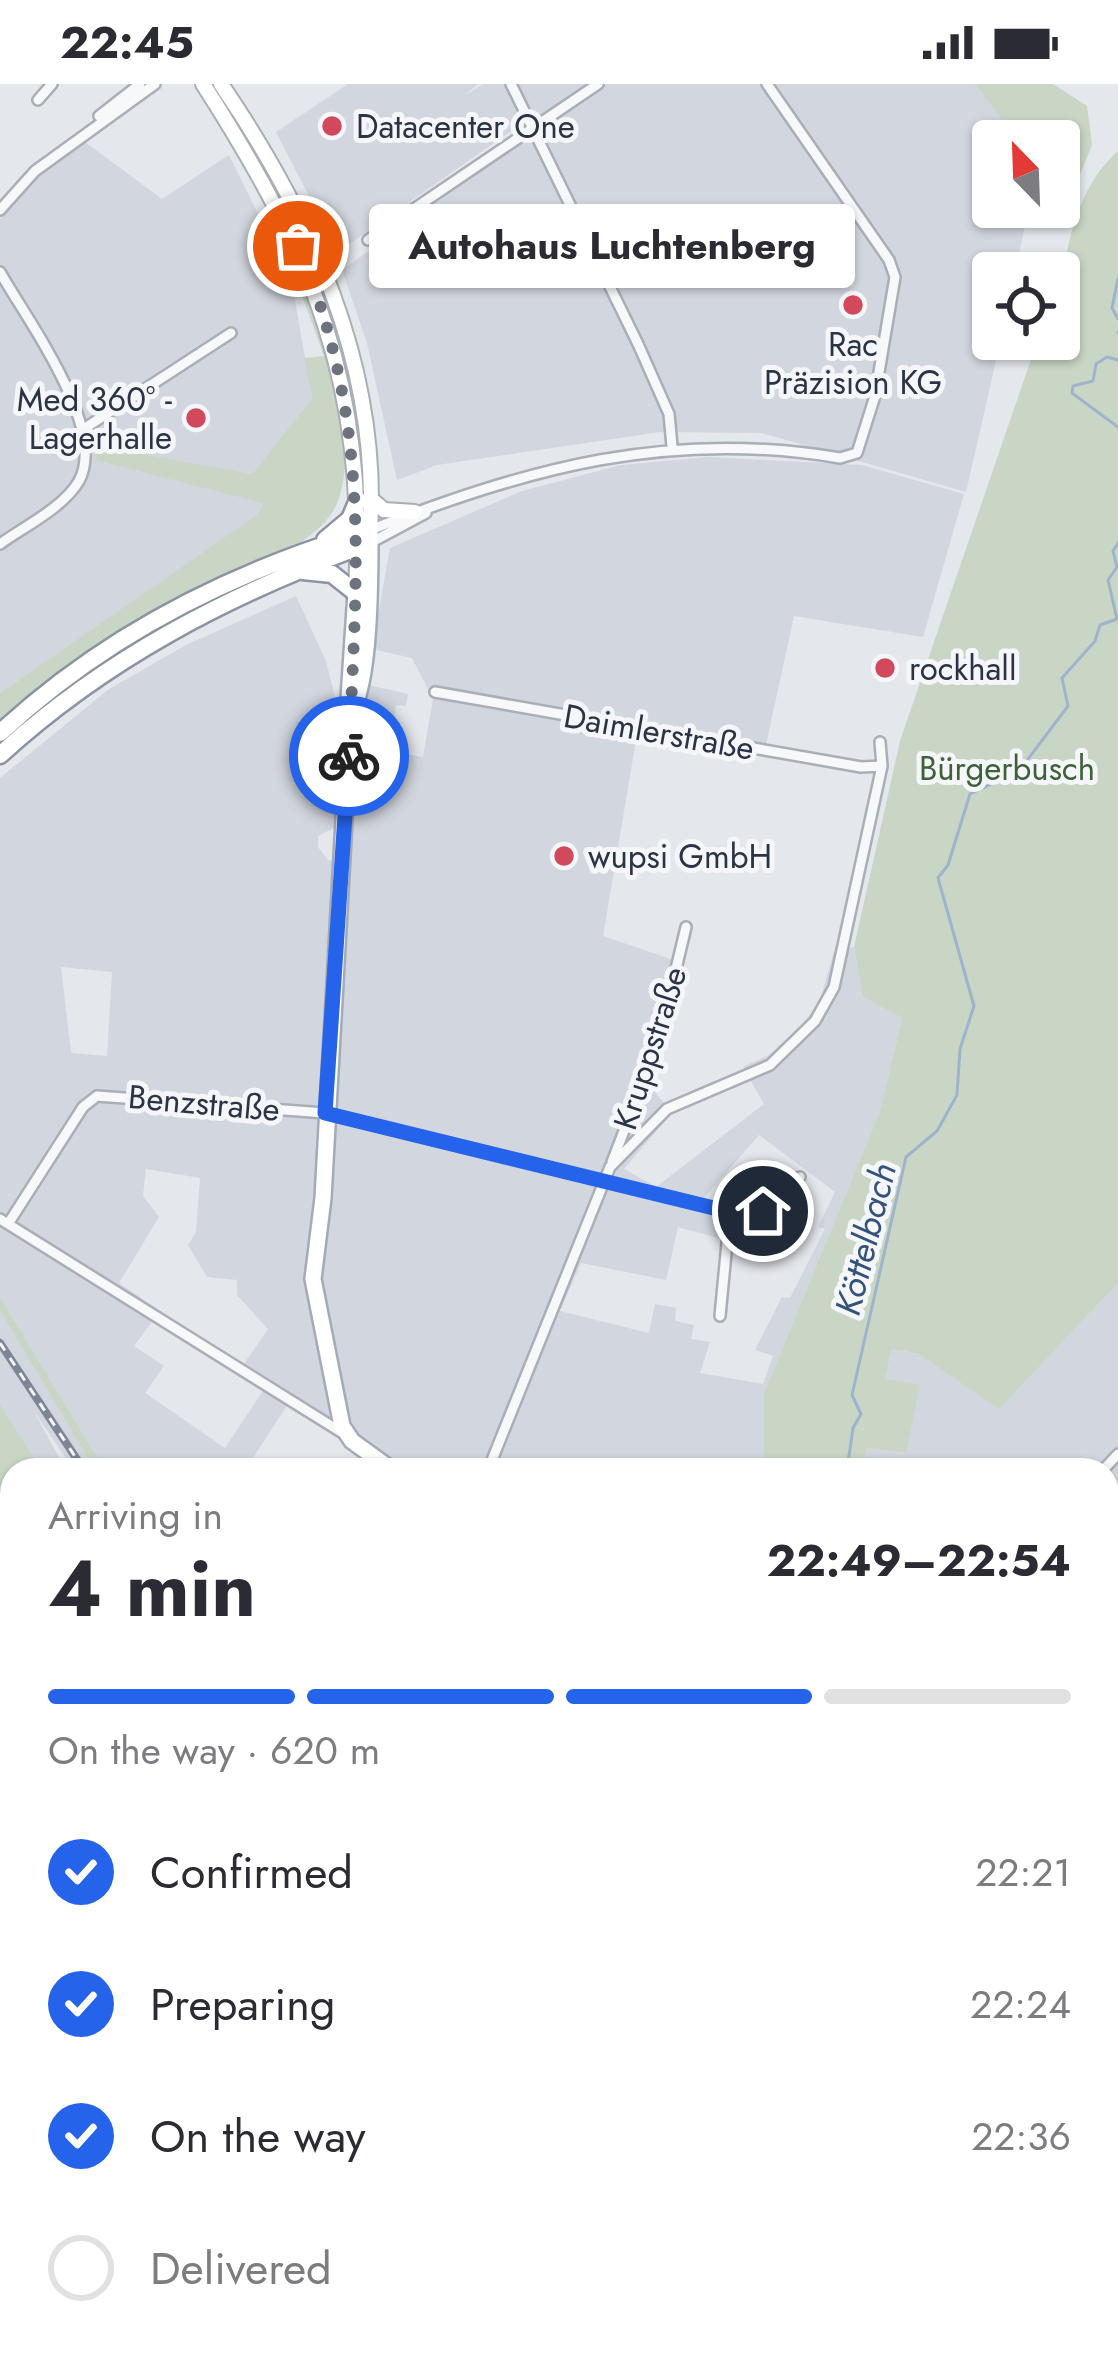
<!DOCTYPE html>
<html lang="en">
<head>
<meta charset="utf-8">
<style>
	:root { --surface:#fff; --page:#f7f7f7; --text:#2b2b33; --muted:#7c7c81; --line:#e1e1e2; --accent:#2563eb }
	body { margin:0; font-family:Jost,sans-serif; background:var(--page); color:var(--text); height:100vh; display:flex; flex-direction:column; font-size:45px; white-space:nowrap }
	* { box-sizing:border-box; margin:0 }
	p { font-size:39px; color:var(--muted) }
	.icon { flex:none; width:66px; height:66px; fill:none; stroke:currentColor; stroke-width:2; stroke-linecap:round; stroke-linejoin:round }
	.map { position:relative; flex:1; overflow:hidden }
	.details { position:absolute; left:0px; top:1374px; width:1119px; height:903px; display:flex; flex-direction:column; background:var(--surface); border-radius:36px 36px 0 0; box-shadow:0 3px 9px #0004 }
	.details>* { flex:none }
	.needle { width:78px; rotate:337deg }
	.fabs { position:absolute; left:972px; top:36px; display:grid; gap:24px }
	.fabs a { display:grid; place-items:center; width:108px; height:108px; border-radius:12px; background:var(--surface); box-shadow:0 3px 9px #0004; font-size:60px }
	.pin { position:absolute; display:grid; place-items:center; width:102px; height:102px; color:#fff; margin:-51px; border:6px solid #fff; border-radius:50%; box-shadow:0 3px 12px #0007 }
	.courier { position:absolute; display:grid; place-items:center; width:120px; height:120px; margin:-60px; border:9px solid #2563eb; border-radius:50%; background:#fff; color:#222; box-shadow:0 3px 15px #0007 }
	.bubble { position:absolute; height:84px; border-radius:12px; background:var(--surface); box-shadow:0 3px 9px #0004; font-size:39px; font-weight:700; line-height:84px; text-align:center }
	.overview em { font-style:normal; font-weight:700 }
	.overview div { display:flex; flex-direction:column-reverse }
	.overview { display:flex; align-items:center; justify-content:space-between; height:204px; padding:0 48px }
	h1 { font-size:78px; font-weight:700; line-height:90px }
	.bar { display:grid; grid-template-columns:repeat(4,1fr); gap:18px 12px; align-content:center; height:144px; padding:0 48px }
	.bar i { height:15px; border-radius:9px; background:var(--line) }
	.bar .on { background:var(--accent) }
	.bar p { grid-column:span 4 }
	ol { padding:0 48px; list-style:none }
	li { display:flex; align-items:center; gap:36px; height:132px }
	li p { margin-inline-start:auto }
	li .icon { padding:12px; border-radius:50%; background:var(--accent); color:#fff; stroke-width:4 }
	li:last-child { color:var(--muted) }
	li i { width:66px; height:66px; border:6px solid var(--line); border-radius:50% }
	.status { display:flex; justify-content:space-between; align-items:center; height:84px; padding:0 60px; background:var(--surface); direction:ltr }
	.status svg { height:33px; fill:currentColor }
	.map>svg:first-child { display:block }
	.built { fill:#d2d6de; fill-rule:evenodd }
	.green { fill:#c9d6c5 }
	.water { fill:#9fb4cc }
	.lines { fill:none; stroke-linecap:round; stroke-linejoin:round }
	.stream { stroke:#9fb4cc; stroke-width:3 }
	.minor-casing { stroke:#a9aeb7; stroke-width:14 }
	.secondary-casing { stroke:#a9aeb7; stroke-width:18 }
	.primary-casing { stroke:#a3abb8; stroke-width:20 }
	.trunk-casing { stroke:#8b94a3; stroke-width:21 }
	.motorway-casing { stroke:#8b94a3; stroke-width:22 }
	.minor { stroke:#f7f8fa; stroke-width:9 }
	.secondary { stroke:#fff; stroke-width:14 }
	.primary { stroke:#fff; stroke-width:15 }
	.trunk { stroke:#fff; stroke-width:16 }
	.motorway { stroke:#fff; stroke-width:18 }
	.rail-casing { stroke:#7d8696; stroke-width:8 }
	.rail { stroke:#f4f6f9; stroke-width:3; stroke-dasharray:9; stroke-linecap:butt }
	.done { stroke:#6c737f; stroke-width:12; stroke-dasharray:0 21.6 }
	.route { stroke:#2563eb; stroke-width:15 }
	.poi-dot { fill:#d1495b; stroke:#f4f6f9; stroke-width:4.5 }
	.labels { text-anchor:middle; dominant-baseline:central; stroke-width:10; stroke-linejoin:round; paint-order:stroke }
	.poi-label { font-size:33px; fill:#2b3445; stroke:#f4f6f9; text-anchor:start }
	.street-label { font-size:33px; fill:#2b3445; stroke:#f4f6f9 }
	.park-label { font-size:33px; fill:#3f6138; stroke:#f4f6f9 }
	.water-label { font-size:36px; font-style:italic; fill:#34527a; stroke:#f4f6f9 }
</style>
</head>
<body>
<div class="status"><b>22:45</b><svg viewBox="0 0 49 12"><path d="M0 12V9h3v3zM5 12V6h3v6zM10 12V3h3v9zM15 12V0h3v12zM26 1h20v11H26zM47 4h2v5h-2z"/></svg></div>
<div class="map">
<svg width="1118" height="2275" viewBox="0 0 1118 2275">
	<rect width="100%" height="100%" fill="#e4e7ec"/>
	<path class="built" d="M348 0H478L463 13 483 0H975L1017 57H993V123H1029L1015 189H993V255H1001L966 408 762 349 660 348 437 381 397 396 367 259 342 186 531 51 506 4 524 38 338 168 276 48Z
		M85 58 162 115 229 71 292 199 312 314 252 390 95 376 263 418 259 430 0 609V135L38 92Z
		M709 373 862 381 964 410 923 553 794 532 764 670 637 650 603 852 682 879 651 1003 672 1029 624 1085 656 1103 764 1020 743 983 769 971 803 940 820 917 834 867 854 863 863 913 902 934 880 1027 764 1309V1386H392L288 1320 249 1380 256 1386H105L0 1213V694L109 605 186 561 296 512 326 577 341 638 334 744 318 752V763L328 776 348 781 368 601 408 610 406 622 396 621 390 668 423 673 433 615 412 574 372 565 390 464 522 407 621 381ZM61 883 112 888 107 972 71 969ZM759 1051 835 1108 818 1143 825 1145 790 1214 782 1213 755 1266 773 1272 763 1300 700 1289 710 1258 691 1255 694 1241 675 1237 676 1224 655 1220 649 1249 560 1227 581 1179 666 1196 678 1143 722 1155 726 1119 704 1114ZM146 1085 200 1094 196 1148 188 1161 207 1193 237 1196V1211L268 1245 237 1290 263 1307 225 1364 145 1309 164 1282 134 1262 160 1227 119 1199 159 1133 143 1112Z
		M1118 1199V1542L1107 1555V1386H863L867 1364 905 1369 919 1302 885 1295 892 1265 919 1270 999 1324Z
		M0 1227 95 1386H74L33 1326 66 1386H42L0 1320Z"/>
	<path class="green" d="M975 0H1053L1087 22 1092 61 1068 120 1059 110V57H1017Z
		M199 7C258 75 395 360 326 437 287 480 214 492 165 522 107 555 54 600 0 639V609L258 430 263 419 95 376 97 362 252 390 312 314 304 274 324 272 276 140Z
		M1118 67V1199L999 1325 919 1270 892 1265 885 1295 920 1301 906 1369 867 1364 863 1386H764V1309L880 1027 902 934 863 913 854 863 900 657 1038 255H1059C1059 195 1069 109 1118 67Z
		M0 1213 105 1386H95L0 1227Z
		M0 1320 42 1386H12V1525L0 1520Z
		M1107 1836 1118 1839V2275H627L634 2265H1107Z"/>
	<path class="water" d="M12 1646V1993H0V1658Z"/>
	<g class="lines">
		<path class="stream" d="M1118 194 1112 224 1118 235
			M1118 248V249
			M1118 276 1107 273 1096 280 1093 297 1073 302 1072 309 1118 343
			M847 1386 853 1344 861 1330 852 1311 906 1073 937 1047 957 1011 960 965 974 922 938 794 948 781 970 710 1019 687 1068 622 1062 594 1095 557 1100 541 1117 535 1108 496 1117 483 1113 467 1118 459
			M646 2275 652 2265"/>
		<defs>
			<path id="minor" d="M511 0 638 260 669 330 672 362
				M38 16 52 0
				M99 32 140 0
				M0 126 35 87 155 0
				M368 156 598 0
				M0 188C27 236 108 344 79 397 63 424 25 442 0 460
				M85 344 231 249
				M370 446C529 384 668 345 840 374L857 369 875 312 895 193 889 176 767 0
				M370 459 426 429
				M435 608 861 683 882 682
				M612 1078 659 956 686 843
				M730 1128 763 1127 784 1100 800 1093
				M0 1135 341 1348
				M8 1140 83 1023 97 1012 325 1029 730 1128 720 1232
				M488 1386 610 1083 667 1025 770 981 815 937 834 903 882 682 880 658
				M1103 1386 1118 1370
				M0 2082 12 2095
				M0 2157 12 2142
				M245 2265 248 2275
				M342 2265 345 2275
				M419 2265 423 2275
				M81 2275 82 2265
				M176 2275 200 2265
				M464 2275 477 2265"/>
			<path id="secondary" d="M203 0C314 173 366 299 356 509
				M221 0C311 132 380 282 370 446
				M372 416 384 426 415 428"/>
			<path id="primary" d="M359 450 370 446C370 483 371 602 350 629L323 1114 313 1195 342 1342 352 1357 392 1386
				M349 614 356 509
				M1107 1787 1118 1790"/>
			<path id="trunk" d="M325 456 350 435 358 416
				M303 487 332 490 356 509
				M0 649C102 554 227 490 359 450
				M0 671C105 575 225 513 358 463"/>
			<path id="motorway" d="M1107 1592 1118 1580
				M1107 1644 1118 1631
				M531 2275 539 2265
				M549 2275 557 2265
				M584 2275 593 2265
				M611 2275 619 2265"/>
		</defs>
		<use href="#minor" class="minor-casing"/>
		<use href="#secondary" class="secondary-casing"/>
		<use href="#primary" class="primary-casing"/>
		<use href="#trunk" class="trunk-casing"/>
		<use href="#motorway" class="motorway-casing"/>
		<use href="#minor" class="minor"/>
		<use href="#secondary" class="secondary"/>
		<use href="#primary" class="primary"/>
		<use href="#trunk" class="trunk"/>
		<use href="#motorway" class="motorway"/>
		<defs>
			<path id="rail" d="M0 1259 84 1386
				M0 1535 12 1539
				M1107 1817 1118 1820"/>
		</defs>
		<use href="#rail" class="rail-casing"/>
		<use href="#rail" class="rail"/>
	</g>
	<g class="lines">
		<path class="done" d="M298 162C373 339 356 487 349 672"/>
		<path class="route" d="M349 672 325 1029 730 1128 763 1127"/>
	</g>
	<g class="poi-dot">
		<circle cx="332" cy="42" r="12"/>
		<circle cx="853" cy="221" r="12"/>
		<circle cx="196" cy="334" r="12"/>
		<circle cx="885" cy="584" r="12"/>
		<circle cx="564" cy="772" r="12"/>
	</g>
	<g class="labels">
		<g class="poi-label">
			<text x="356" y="42">Datacenter One</text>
			<text x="853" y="260" text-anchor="middle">Rac<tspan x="853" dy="38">Präzision KG</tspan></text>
			<text x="172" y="315" text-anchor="end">Med 360° -<tspan x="172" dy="38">Lagerhalle</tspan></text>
			<text x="909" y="584">rockhall</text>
			<text x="588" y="772">wupsi GmbH</text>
		</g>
		<g class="street-label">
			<text transform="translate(659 648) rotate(10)">Daimlerstraße</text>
			<text transform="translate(650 964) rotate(-72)">Kruppstraße</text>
			<text transform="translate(204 1019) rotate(5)">Benzstraße</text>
		</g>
		<g class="park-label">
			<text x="1007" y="684">Bürgerbusch</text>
		</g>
		<g class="water-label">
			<text transform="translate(865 1155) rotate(-76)">Köttelbach</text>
		</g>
	</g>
</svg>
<div class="fabs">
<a><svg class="needle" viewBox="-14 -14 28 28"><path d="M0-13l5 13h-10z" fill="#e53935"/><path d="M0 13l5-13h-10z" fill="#7c7c81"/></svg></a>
<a><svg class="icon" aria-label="locate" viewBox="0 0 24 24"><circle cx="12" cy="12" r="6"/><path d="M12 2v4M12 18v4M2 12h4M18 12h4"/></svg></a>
</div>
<div class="pin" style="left:298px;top:162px;background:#ea580c"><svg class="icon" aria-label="bag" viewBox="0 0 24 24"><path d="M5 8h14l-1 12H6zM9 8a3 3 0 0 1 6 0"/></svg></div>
<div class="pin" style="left:763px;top:1127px;background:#1f2937"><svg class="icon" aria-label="home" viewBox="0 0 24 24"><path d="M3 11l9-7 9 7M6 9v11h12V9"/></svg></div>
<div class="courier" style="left:349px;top:672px"><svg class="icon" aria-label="bike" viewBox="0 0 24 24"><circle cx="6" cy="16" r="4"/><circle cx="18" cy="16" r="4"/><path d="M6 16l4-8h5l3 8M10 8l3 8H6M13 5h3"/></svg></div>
<div class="bubble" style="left:369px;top:120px;width:486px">Autohaus Luchtenberg</div>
<section class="details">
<div class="overview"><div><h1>4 min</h1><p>Arriving in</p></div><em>22:49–22:54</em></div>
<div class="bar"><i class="on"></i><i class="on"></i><i class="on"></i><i></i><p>On the way · 620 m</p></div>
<ol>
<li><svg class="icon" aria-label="check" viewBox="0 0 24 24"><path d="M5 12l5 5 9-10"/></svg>Confirmed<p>22:21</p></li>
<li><svg class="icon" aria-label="check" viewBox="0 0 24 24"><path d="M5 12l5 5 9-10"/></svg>Preparing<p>22:24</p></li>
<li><svg class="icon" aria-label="check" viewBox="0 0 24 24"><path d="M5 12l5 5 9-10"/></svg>On the way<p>22:36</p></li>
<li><i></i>Delivered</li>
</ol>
</section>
</div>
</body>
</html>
